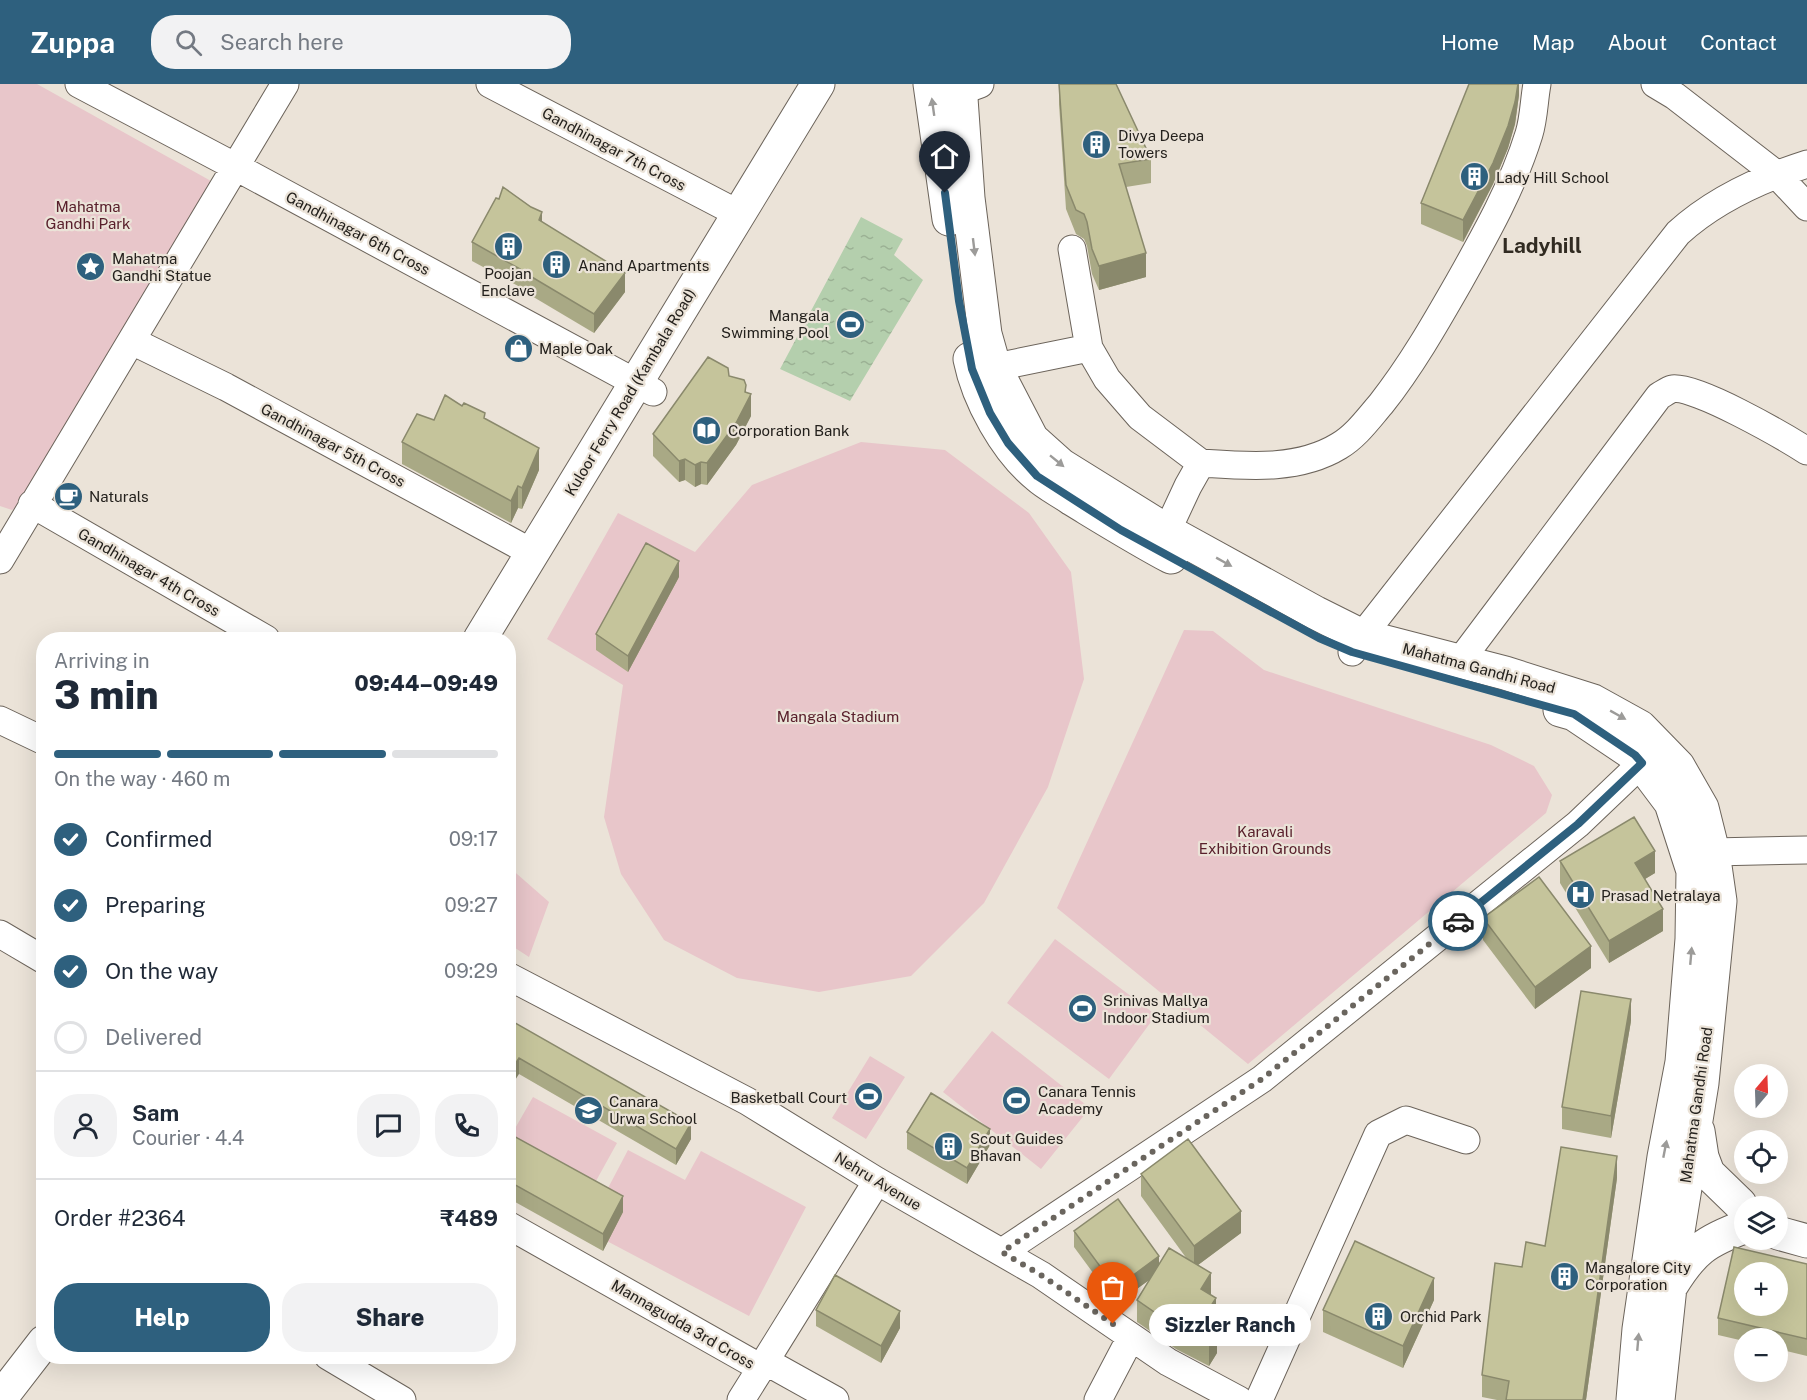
<!DOCTYPE html>
<html lang="en">
<head>
<meta charset="utf-8">
<style>
	:root { --surface:#fff; --page:#f2f2f3; --text:#1f2937; --muted:#747a83; --line:#e0e1e3; --accent:#2e607e }
	body { margin:0; font-family:"Public Sans",sans-serif; background:var(--page); color:var(--text); height:100vh; display:flex; flex-direction:column; font-size:22px; white-space:nowrap }
	* { box-sizing:border-box; margin:0 }
	p { font-size:20px; color:var(--muted) }
	.icon { flex:none; width:33px; height:33px; fill:none; stroke:currentColor; stroke-width:2; stroke-linecap:round; stroke-linejoin:round }
	.map { position:relative; flex:1; overflow:hidden }
	.details { position:absolute; left:36px; top:548px; width:480px; height:732px; display:flex; flex-direction:column; background:var(--surface); border-radius:24px; box-shadow:0 6px 24px #0002 }
	.details>* { flex:none }
	.needle { width:39px; rotate:19deg }
	.fabs { position:absolute; left:1734px; top:980px; display:grid; gap:12px }
	.fabs a { display:grid; place-items:center; width:54px; height:54px; border-radius:50%; background:var(--surface); box-shadow:0 6px 24px #0002; font-size:30px }
	.pin { position:absolute; display:grid; place-items:center; width:51px; height:51px; color:#fff; margin:-62px -26px; border-radius:50% 50% 50% 0; rotate:-45deg; box-shadow:0 0 6px #0007 }
	.pin .icon { rotate:45deg }
	.courier { position:absolute; display:grid; place-items:center; width:60px; height:60px; margin:-30px; border:4px solid #2e607e; border-radius:50%; background:#fff; color:#222; box-shadow:0 2px 8px #0007 }
	.bubble { position:absolute; height:42px; border-radius:21px; background:var(--surface); box-shadow:0 6px 24px #0002; font-size:20px; font-weight:800; line-height:42px; text-align:center }
	.head em { font-style:normal; font-weight:800 }
	.head div { display:flex; flex-direction:column-reverse }
	.head { display:flex; align-items:center; justify-content:space-between; height:102px; padding:0 18px }
	h1 { font-size:39px; font-weight:800; line-height:45px }
	.bar { display:grid; grid-template-columns:repeat(4,1fr); gap:9px 6px; align-content:center; height:72px; padding:0 18px }
	.bar i { height:8px; border-radius:4px; background:var(--line) }
	.bar .active { background:var(--accent) }
	.bar p { grid-column:span 4 }
	.line { display:flex; align-items:center; gap:15px; padding:0 18px; border-top:2px solid var(--line) }
	.line div { flex:1 }
	.round { display:grid; place-items:center; flex:none; width:63px; height:63px; border-radius:24px; background:var(--page) }
	ol { padding:0 18px; list-style:none }
	li { display:flex; align-items:center; gap:18px; height:66px }
	li p { margin-inline-start:auto }
	li .icon { padding:6px; border-radius:50%; background:var(--accent); color:#fff; stroke-width:4 }
	li:last-child { color:var(--muted) }
	li i { width:33px; height:33px; border:3px solid var(--line); border-radius:50% }
	.action { display:flex; gap:12px; margin-top:auto; padding:12px 18px }
	.action a { flex:1; height:69px; border-radius:24px; background:var(--accent); color:#fff; font-size:24px; font-weight:800; line-height:69px; text-align:center }
	.action a+a { background:var(--page); color:var(--text) }
	header { display:flex; align-items:center; gap:36px; box-sizing:border-box; height:84px; padding:0 30px; background:var(--accent); color:#fff }
	header strong { font-size:28px }
	nav { display:flex; gap:33px; margin-inline-start:auto; font-size:21px }
	.search { width:420px; height:54px; background:var(--page); display:flex; align-items:center; gap:15px; box-sizing:border-box; padding:0 21px; border-radius:24px; color:var(--muted); font-size:22px }
	.map>svg:first-child { display:block }
	.park { fill:#e8c6ca }
	.water { fill:url(#water-ripples) }
	.lines { fill:none; stroke-linecap:round; stroke-linejoin:round }
	.minor-casing { stroke:#6c645b; stroke-width:29 }
	.major-casing { stroke:#6c645b; stroke-width:35 }
	.minor { stroke:#fff; stroke-width:27 }
	.major { stroke:#fff; stroke-width:33 }
	.wall { fill:#a9a985 }
	.shaded-wall { fill:#8a896c }
	.building { fill:#c5c49b; stroke:#8a896c; stroke-width:1.5; fill-rule:evenodd }
	.oneway { fill:#9c9b99 }
	.done { stroke:#6a655e; stroke-width:6; stroke-dasharray:0 10.8 }
	.route { stroke:#2e607e; stroke-width:8 }
	.labels { text-anchor:middle; dominant-baseline:central; stroke-width:4.5; stroke-linejoin:round; paint-order:stroke }
	.poi-label { font-size:15px; fill:#24211d; stroke:#ebe3d8; text-anchor:start }
	.street-label { font-size:15px; fill:#24211d; stroke:#ebe3d8 }
	.park-label { font-size:15px; fill:#59202c; stroke:#ebe3d8 }
	.district-label { font-size:21px; font-weight:bold; fill:#312b22; stroke:#ebe3d8 }
</style>
</head>
<body>
<header>
<strong>Zuppa</strong>
<div class="search"><svg class="icon" aria-label="search" viewBox="0 0 24 24"><circle cx="10" cy="10" r="6"/><path d="M15 15l6 6"/></svg>Search here</div>
<nav><a>Home</a><a>Map</a><a>About</a><a>Contact</a></nav>
</header>
<div class="map">
<svg width="1807" height="1316" viewBox="0 0 1807 1316">
	<defs>
		<pattern id="water-ripples" width="26" height="14" patternUnits="userSpaceOnUse" patternTransform="scale(1.5)"><rect width="26" height="14" fill="#b4cfad"/><path d="M2 4q2-2 4 0t4 0M15 11q2-2 4 0t4 0" fill="none" stroke="#9bb194"/></pattern>
	</defs>
	<rect width="100%" height="100%" fill="#ebe3d8"/>
	<path class="park" d="M0 0H37L211 97 26 416 12 426 0 422Z
		M861 358 945 366 1029 429 1071 488 1084 595 1048 703 984 819 911 892 819 908 737 894 664 856 621 790 604 733 623 601 547 555 618 429 695 468 752 401Z
		M1184 546 1213 547 1264 586 1491 661 1534 682 1552 711 1546 729 1248 980 1057 824Z
		M509 783 549 818 529 873 509 860Z
		M1055 855 1156 931 1109 995 1007 919Z
		M992 947 1090 1024 1041 1085 943 1008Z
		M870 972 905 993 866 1055 832 1034Z
		M533 1013 617 1059 591 1106 509 1055Z
		M628 1066 685 1096 701 1067 806 1123 749 1232 586 1146Z"/>
	<path class="water" d="M861 133 903 155 894 171 923 196 850 317 780 285Z"/>
	<g class="lines">
		<defs>
			<path id="minor" d="M79 0 236 83 653 308
				M490 0 739 130
				M1655 0 1675 12 1776 90 1807 123
				M960 1 969 4 980 0
				M1072 165 1089 264 1107 295 1140 333 1201 379
				M132 257 226 303 531 468
				M976 287 1089 264
				M32 420 266 555
				M1167 447 1188 402 1201 379C1247 382 1298 387 1339 362 1356 352 1368 335 1381 320 1411 282 1435 240 1459 198 1486 150 1513 102 1529 50 1534 34 1534 16 1537 0
				M0 476 285 0
				M1352 568 1362 552 1678 149C1714 116 1760 95 1807 80
				M1460 577 1659 312C1663 310 1668 306 1672 305 1694 300 1785 353 1807 367
				M0 636 44 657
				M1713 768 1807 766
				M0 850 44 876
				M508 892 747 1017 877 1097 1041 1191 1168 1278 1239 1316
				M508 1141 761 1284 877 1097
				M1002 1168 1262 995 1578 740 1642 679
				M328 1272 402 1316
				M765 1277 835 1316
				M741 1316 761 1284
				M1098 1316 1131 1253
				M1259 1316 1378 1050 1406 1036 1466 1056"/>
			<path id="major" d="M930 0 949 135
				M960 0 968 114 985 250 994 282 1032 355 1061 381 1167 447 1316 529 1362 552 1505 589 1593 617 1640 643 1678 682 1702 724 1713 768 1720 817 1702 999 1672 1184 1658 1316
				M970 275C978 315 1006 366 1038 392 1048 401 1061 407 1072 415 1105 435 1137 455 1171 473
				M480 555 818 0
				M1560 626 1574 630 1635 671 1671 719 1693 787 1692 855 1682 978 1664 1073 1639 1245 1633 1316
				M1698 1047 1702 1073 1708 1089 1740 1120
				M1778 1149 1807 1157
				M1671 1202C1693 1166 1706 1157 1744 1143
				M0 1315 44 1258"/>
		</defs>
		<use href="#minor" class="minor-casing"/>
		<use href="#major" class="major-casing"/>
		<use href="#minor" class="minor"/>
		<use href="#major" class="major"/>
	</g>
	<path class="wall" d="M1059 0 1151 75V99L1126 103 1146 193 1099 206 1092 190 1087 162 1084 155 1076 150 1066 125 1059 20Z
		M1519 0V11L1515 40 1508 64 1493 100 1463 158 1421 140V119Z
		M542 139 625 208 594 249 520 205V203L472 177V158Z
		M729 292 746 309 751 332 736 361 707 401 701 400 695 403 685 396 679 398 653 372V350Z
		M462 322 485 335 539 386 522 425 518 424 511 439 402 380V358L434 336Z
		M679 493 628 588 596 566V550Z
		M1560 777 1655 789 1645 795 1663 847 1609 879 1560 799Z
		M1483 834 1591 884 1535 925 1483 856Z
		M508 935 691 1055 676 1081 519 990Z
		M1631 937 1611 1054 1562 1045V1023Z
		M907 1048 990 1061 967 1100 907 1065Z
		M508 1049 623 1128 603 1167 508 1114Z
		M1141 1090 1241 1149 1198 1181 1211 1211 1216 1236 1211 1244 1217 1269 1209 1282 1176 1265 1137 1238V1216L1149 1196 1116 1220 1074 1163V1147L1159 1179 1187 1175 1141 1112Z
		M1617 1094 1586 1316H1497L1482 1313V1291L1522 1183Z
		M1807 1180V1272L1778 1265V1254H1744V1257L1718 1251V1234Z
		M1434 1216 1403 1284 1323 1248V1226Z
		M816 1226 900 1244 881 1279 816 1242Z
		M421 1272H434L431 1278Z"/>
	<path class="shaded-wall" d="M1518 0H1519V11L1515 40 1508 64 1493 100 1463 158V136Z
		M542 128V147L539 136Z
		M1146 169V193L1099 206V182Z
		M625 189V208L594 249V230Z
		M746 301V319L751 310V332L736 361 707 401V379L745 308Z
		M539 364V386L522 425V404Z
		M685 375V396L679 398V377Z
		M701 378V400L695 403V381Z
		M518 402V424L511 439V417Z
		M679 477V493L628 588V572Z
		M1655 767V789L1635 801V779Z
		M1663 825V847L1609 879V857Z
		M1591 862V884L1535 925V903Z
		M1631 915V937L1611 1054V1032Z
		M519 974V990L508 1007V991Z
		M691 1039V1055L676 1081V1065Z
		M990 1045V1061L967 1100V1084Z
		M1617 1072V1094L1586 1316H1583Z
		M623 1112V1128L603 1167V1150Z
		M1241 1127V1149L1194 1184V1162Z
		M1159 1172V1189L1116 1220V1204Z
		M1211 1189V1211L1201 1227V1205Z
		M1434 1194V1216L1403 1284V1262Z
		M1216 1214V1236L1203 1257 1201 1238Z
		M900 1227V1244L881 1279V1262Z
		M1217 1247V1269L1209 1282V1260Z"/>
	<path class="building" d="M1059 0H1116L1151 75 1119 80 1146 169 1099 182 1092 165 1087 138 1084 130 1076 126 1066 101Z
		M1469 0H1518L1515 18 1508 42 1493 79 1463 136 1421 119Z
		M503 103 531 123 542 128 539 136 625 189 594 230 520 186V185L472 158 496 114 499 115Z
		M708 273 728 284 729 292 744 296 746 301 745 308 751 310 736 339 707 379 701 378 695 381 685 375 679 377 653 350Z
		M445 311 462 322 464 319 485 329 484 334 539 364 522 404 518 402 511 417 402 358 417 330 434 336Z
		M646 459 679 477 628 572 596 550Z
		M1634 733 1655 767 1635 779 1663 825 1609 857 1560 777Z
		M1539 793 1591 862 1535 903 1483 834Z
		M1581 907 1631 915 1611 1032 1562 1023Z
		M508 935 691 1039 676 1065 519 974 508 991Z
		M931 1009 990 1045 967 1084 907 1048Z
		M508 1049 623 1112 603 1150 508 1097Z
		M1188 1055 1241 1127 1194 1162 1141 1090Z
		M1561 1063 1617 1072 1583 1316H1506L1509 1297 1482 1291 1495 1179 1522 1183 1526 1158 1545 1162Z
		M1118 1115 1159 1172 1116 1204 1074 1147Z
		M1355 1157 1434 1194 1403 1262 1323 1226Z
		M1734 1163 1807 1180V1255L1718 1234ZM1744 1188H1778V1221H1744Z
		M1169 1164 1211 1189 1201 1205 1216 1214 1201 1238 1217 1247 1209 1260 1176 1243 1137 1216Z
		M835 1191 900 1227 881 1262 816 1226Z"/>
	<defs><path id="oneway-solid" d="M-6-.8H1V-3.2L6.5 0L1 3.2V.8H-6Z" transform="scale(1.5)"/></defs>
	<g class="oneway">
		<use href="#oneway-solid" transform="translate(933 23) rotate(-98)"/>
		<use href="#oneway-solid" transform="translate(974 163) rotate(83)"/>
		<use href="#oneway-solid" transform="translate(1057 377) rotate(39)"/>
		<use href="#oneway-solid" transform="translate(1224 478) rotate(29)"/>
		<use href="#oneway-solid" transform="translate(1618 631) rotate(29)"/>
		<use href="#oneway-solid" transform="translate(1691 872) rotate(-85)"/>
		<use href="#oneway-solid" transform="translate(1665 1065) rotate(-79)"/>
		<use href="#oneway-solid" transform="translate(1638 1258) rotate(-85)"/>
	</g>
	<g class="lines">
		<path class="done" d="M1113 1240 1041 1191 1002 1168 1262 995 1458 837"/>
		<path class="route" d="M945 109 959 217 972 285 990 329 1008 359 1037 392 1121 446 1319 554 1352 568 1574 630 1635 671 1642 679 1578 740 1458 837"/>
	</g>
	<defs>
		<symbol id="building-disc" viewBox="-11 -11 22 22"><circle r="9.5" fill="#2e607e" stroke="#ebe3d8"/><path d="M-4-6H4V6H1V3H-1V6H-4ZM-2.5-4.3h1.7v1.8h-1.7ZM.8-4.3h1.7v1.8H.8ZM-2.5-1h1.7V.8h-1.7ZM.8-1h1.7V.8H.8Z" fill="#fff"/></symbol>
		<symbol id="sight-disc" viewBox="-11 -11 22 22"><circle r="9.5" fill="#2e607e" stroke="#ebe3d8"/><path d="M0-6L1.8-2.2L6-1.7L2.9 1.2L3.7 5.4L0 3.3L-3.7 5.4L-2.9 1.2L-6-1.7L-1.8-2.2Z" fill="#fff"/></symbol>
		<symbol id="stadium-disc" viewBox="-11 -11 22 22"><circle r="9.5" fill="#2e607e" stroke="#ebe3d8"/><path d="M0-5a6.5 5 0 1 0 0 10a6.5 5 0 1 0 0-10ZM-3.5-1.8h7v3.6h-7Z" fill="#fff"/></symbol>
		<symbol id="shop-disc" viewBox="-11 -11 22 22"><circle r="9.5" fill="#2e607e" stroke="#ebe3d8"/><path d="M-5-2.5h2.3a2.7 3.5 0 0 1 5.4 0H5L5.5 6h-11ZM-1.5-2.5h3a1.5 2.3 0 0 0-3 0Z" fill="#fff"/></symbol>
		<symbol id="library-disc" viewBox="-11 -11 22 22"><circle r="9.5" fill="#2e607e" stroke="#ebe3d8"/><path d="M-6-4Q-3-5.5-.7-3.5V5Q-3 3-6 4ZM6-4Q3-5.5 .7-3.5V5Q3 3 6 4Z" fill="#fff"/></symbol>
		<symbol id="cafe-disc" viewBox="-11 -11 22 22"><circle r="9.5" fill="#2e607e" stroke="#ebe3d8"/><path d="M-5.5-4.5H6V0H3Q3 3.5 0 3.5H-2.5Q-5.5 3.5-5.5 0ZM3-3.2v2h1.7v-2ZM-6 4.5H4V6H-6Z" fill="#fff"/></symbol>
		<symbol id="hospital-disc" viewBox="-11 -11 22 22"><circle r="9.5" fill="#2e607e" stroke="#ebe3d8"/><path d="M-5-5h3v3.5h4V-5h3V5h-3V1.5h-4V5h-3Z" fill="#fff"/></symbol>
		<symbol id="school-disc" viewBox="-11 -11 22 22"><circle r="9.5" fill="#2e607e" stroke="#ebe3d8"/><path d="M0-5L7-2L0 1L-7-2ZM-4 1L0 2.5L4 1V4Q0 6-4 4Z" fill="#fff"/></symbol>
	</defs>
	<g fill-rule="evenodd">
		<use href="#building-disc" x="1080" y="44" width="33" height="33"/>
		<use href="#building-disc" x="1458" y="76" width="33" height="33"/>
		<use href="#building-disc" x="492" y="146" width="33" height="33"/>
		<use href="#building-disc" x="540" y="164" width="33" height="33"/>
		<use href="#sight-disc" x="74" y="166" width="33" height="33"/>
		<use href="#stadium-disc" x="834" y="224" width="33" height="33"/>
		<use href="#shop-disc" x="502" y="248" width="33" height="33"/>
		<use href="#library-disc" x="690" y="330" width="33" height="33"/>
		<use href="#cafe-disc" x="52" y="396" width="33" height="33"/>
		<use href="#hospital-disc" x="1564" y="794" width="33" height="33"/>
		<use href="#stadium-disc" x="1066" y="908" width="33" height="33"/>
		<use href="#stadium-disc" x="852" y="996" width="33" height="33"/>
		<use href="#stadium-disc" x="1000" y="1000" width="33" height="33"/>
		<use href="#school-disc" x="572" y="1010" width="33" height="33"/>
		<use href="#building-disc" x="932" y="1046" width="33" height="33"/>
		<use href="#building-disc" x="1548" y="1176" width="33" height="33"/>
		<use href="#building-disc" x="1362" y="1216" width="33" height="33"/>
	</g>
	<g class="labels">
		<g class="poi-label">
			<text x="1118" y="51">Divya Deepa<tspan x="1118" dy="17">Towers</tspan></text>
			<text x="1496" y="93">Lady Hill School</text>
			<text x="112" y="174">Mahatma<tspan x="112" dy="17">Gandhi Statue</tspan></text>
			<text x="578" y="181">Anand Apartments</text>
			<text x="508" y="189" text-anchor="middle">Poojan<tspan x="508" dy="17">Enclave</tspan></text>
			<text x="829" y="231" text-anchor="end">Mangala<tspan x="829" dy="17">Swimming Pool</tspan></text>
			<text x="539" y="264">Maple Oak</text>
			<text x="728" y="346">Corporation Bank</text>
			<text x="89" y="412">Naturals</text>
			<text x="1601" y="811">Prasad Netralaya</text>
			<text x="1103" y="916">Srinivas Mallya<tspan x="1103" dy="17">Indoor Stadium</tspan></text>
			<text x="1038" y="1007">Canara Tennis<tspan x="1038" dy="17">Academy</tspan></text>
			<text x="847" y="1013" text-anchor="end">Basketball Court</text>
			<text x="609" y="1017">Canara<tspan x="609" dy="17">Urwa School</tspan></text>
			<text x="970" y="1054">Scout Guides<tspan x="970" dy="17">Bhavan</tspan></text>
			<text x="1585" y="1183">Mangalore City<tspan x="1585" dy="17">Corporation</tspan></text>
			<text x="1400" y="1232">Orchid Park</text>
		</g>
		<g class="street-label">
			<text transform="translate(614 65) rotate(28)">Gandhinagar 7th Cross</text>
			<text transform="translate(358 149) rotate(28)">Gandhinagar 6th Cross</text>
			<text transform="translate(630 308) rotate(-59)">Kuloor Ferry Road (Kambala Road)</text>
			<text transform="translate(333 361) rotate(28)">Gandhinagar 5th Cross</text>
			<text transform="translate(149 488) rotate(30)">Gandhinagar 4th Cross</text>
			<text transform="translate(1479 584) rotate(15)">Mahatma Gandhi Road</text>
			<text transform="translate(1696 1021) rotate(-82)">Mahatma Gandhi Road</text>
			<text transform="translate(878 1097) rotate(31)">Nehru Avenue</text>
			<text transform="translate(683 1240) rotate(30)">Mannagudda 3rd Cross</text>
		</g>
		<g class="park-label">
			<text x="88" y="122">Mahatma<tspan x="88" dy="17">Gandhi Park</tspan></text>
			<text x="838" y="632">Mangala Stadium</text>
			<text x="1265" y="747">Karavali<tspan x="1265" dy="17">Exhibition Grounds</tspan></text>
		</g>
		<g class="district-label">
			<text x="1542" y="161">Ladyhill</text>
		</g>
	</g>
</svg>
<div class="fabs">
<a><svg class="needle" viewBox="-14 -14 28 28"><path d="M0-13l5 13h-10z" fill="#e53935"/><path d="M0 13l5-13h-10z" fill="#747a83"/></svg></a>
<a><svg class="icon" aria-label="locate" viewBox="0 0 24 24"><circle cx="12" cy="12" r="6"/><path d="M12 2v4M12 18v4M2 12h4M18 12h4"/></svg></a>
<a><svg class="icon" aria-label="layers" viewBox="0 0 24 24"><path d="M12 4l9 5-9 5-9-5zM3 14l9 5 9-5"/></svg></a>
<a>+</a>
<a>−</a>
</div>
<div class="pin" style="left:1113px;top:1240px;background:#ea580c"><svg class="icon" aria-label="bag" viewBox="0 0 24 24"><path d="M5 8h14l-1 12H6zM9 8a3 3 0 0 1 6 0"/></svg></div>
<div class="pin" style="left:945px;top:109px;background:#1f2937"><svg class="icon" aria-label="home" viewBox="0 0 24 24"><path d="M3 11l9-7 9 7M6 9v11h12V9"/></svg></div>
<div class="courier" style="left:1458px;top:837px"><svg class="icon" aria-label="car" viewBox="0 0 24 24"><path d="M5 17H2v-5l4-1 3-4h7l3 4 3 1v5h-3M9 17h6M6 11h13"/><circle cx="7" cy="17" r="2"/><circle cx="17" cy="17" r="2"/></svg></div>
<div class="bubble" style="left:1149px;top:1220px;width:162px">Sizzler Ranch</div>
<section class="details">
<div class="head"><div><h1>3 min</h1><p>Arriving in</p></div><em>09:44–09:49</em></div>
<div class="bar"><i class="active"></i><i class="active"></i><i class="active"></i><i></i><p>On the way · 460 m</p></div>
<ol>
<li><svg class="icon" aria-label="check" viewBox="0 0 24 24"><path d="M5 12l5 5 9-10"/></svg>Confirmed<p>09:17</p></li>
<li><svg class="icon" aria-label="check" viewBox="0 0 24 24"><path d="M5 12l5 5 9-10"/></svg>Preparing<p>09:27</p></li>
<li><svg class="icon" aria-label="check" viewBox="0 0 24 24"><path d="M5 12l5 5 9-10"/></svg>On the way<p>09:29</p></li>
<li><i></i>Delivered</li>
</ol>
<div class="line" style="height:108px"><a class="round"><svg class="icon" aria-label="person" viewBox="0 0 24 24"><circle cx="12" cy="8" r="4"/><path d="M4 21q1-7 8-7t8 7"/></svg></a><div><b>Sam</b><p>Courier · 4.4</p></div><a class="round"><svg class="icon" aria-label="chat" viewBox="0 0 24 24"><path d="M4 5h16v11H9l-5 4z"/></svg></a><a class="round"><svg class="icon" aria-label="phone" viewBox="0 0 24 24"><path d="M5 4h4l2 5-3 2q2 4 5 5l2-3 5 2v4C11 20 4 13 5 4z"/></svg></a></div>
<div class="line" style="height:78px"><div>Order #2364</div><b>₹489</b></div>
<div class="action"><a>Help</a><a>Share</a></div>
</section>
</div>
</body>
</html>
